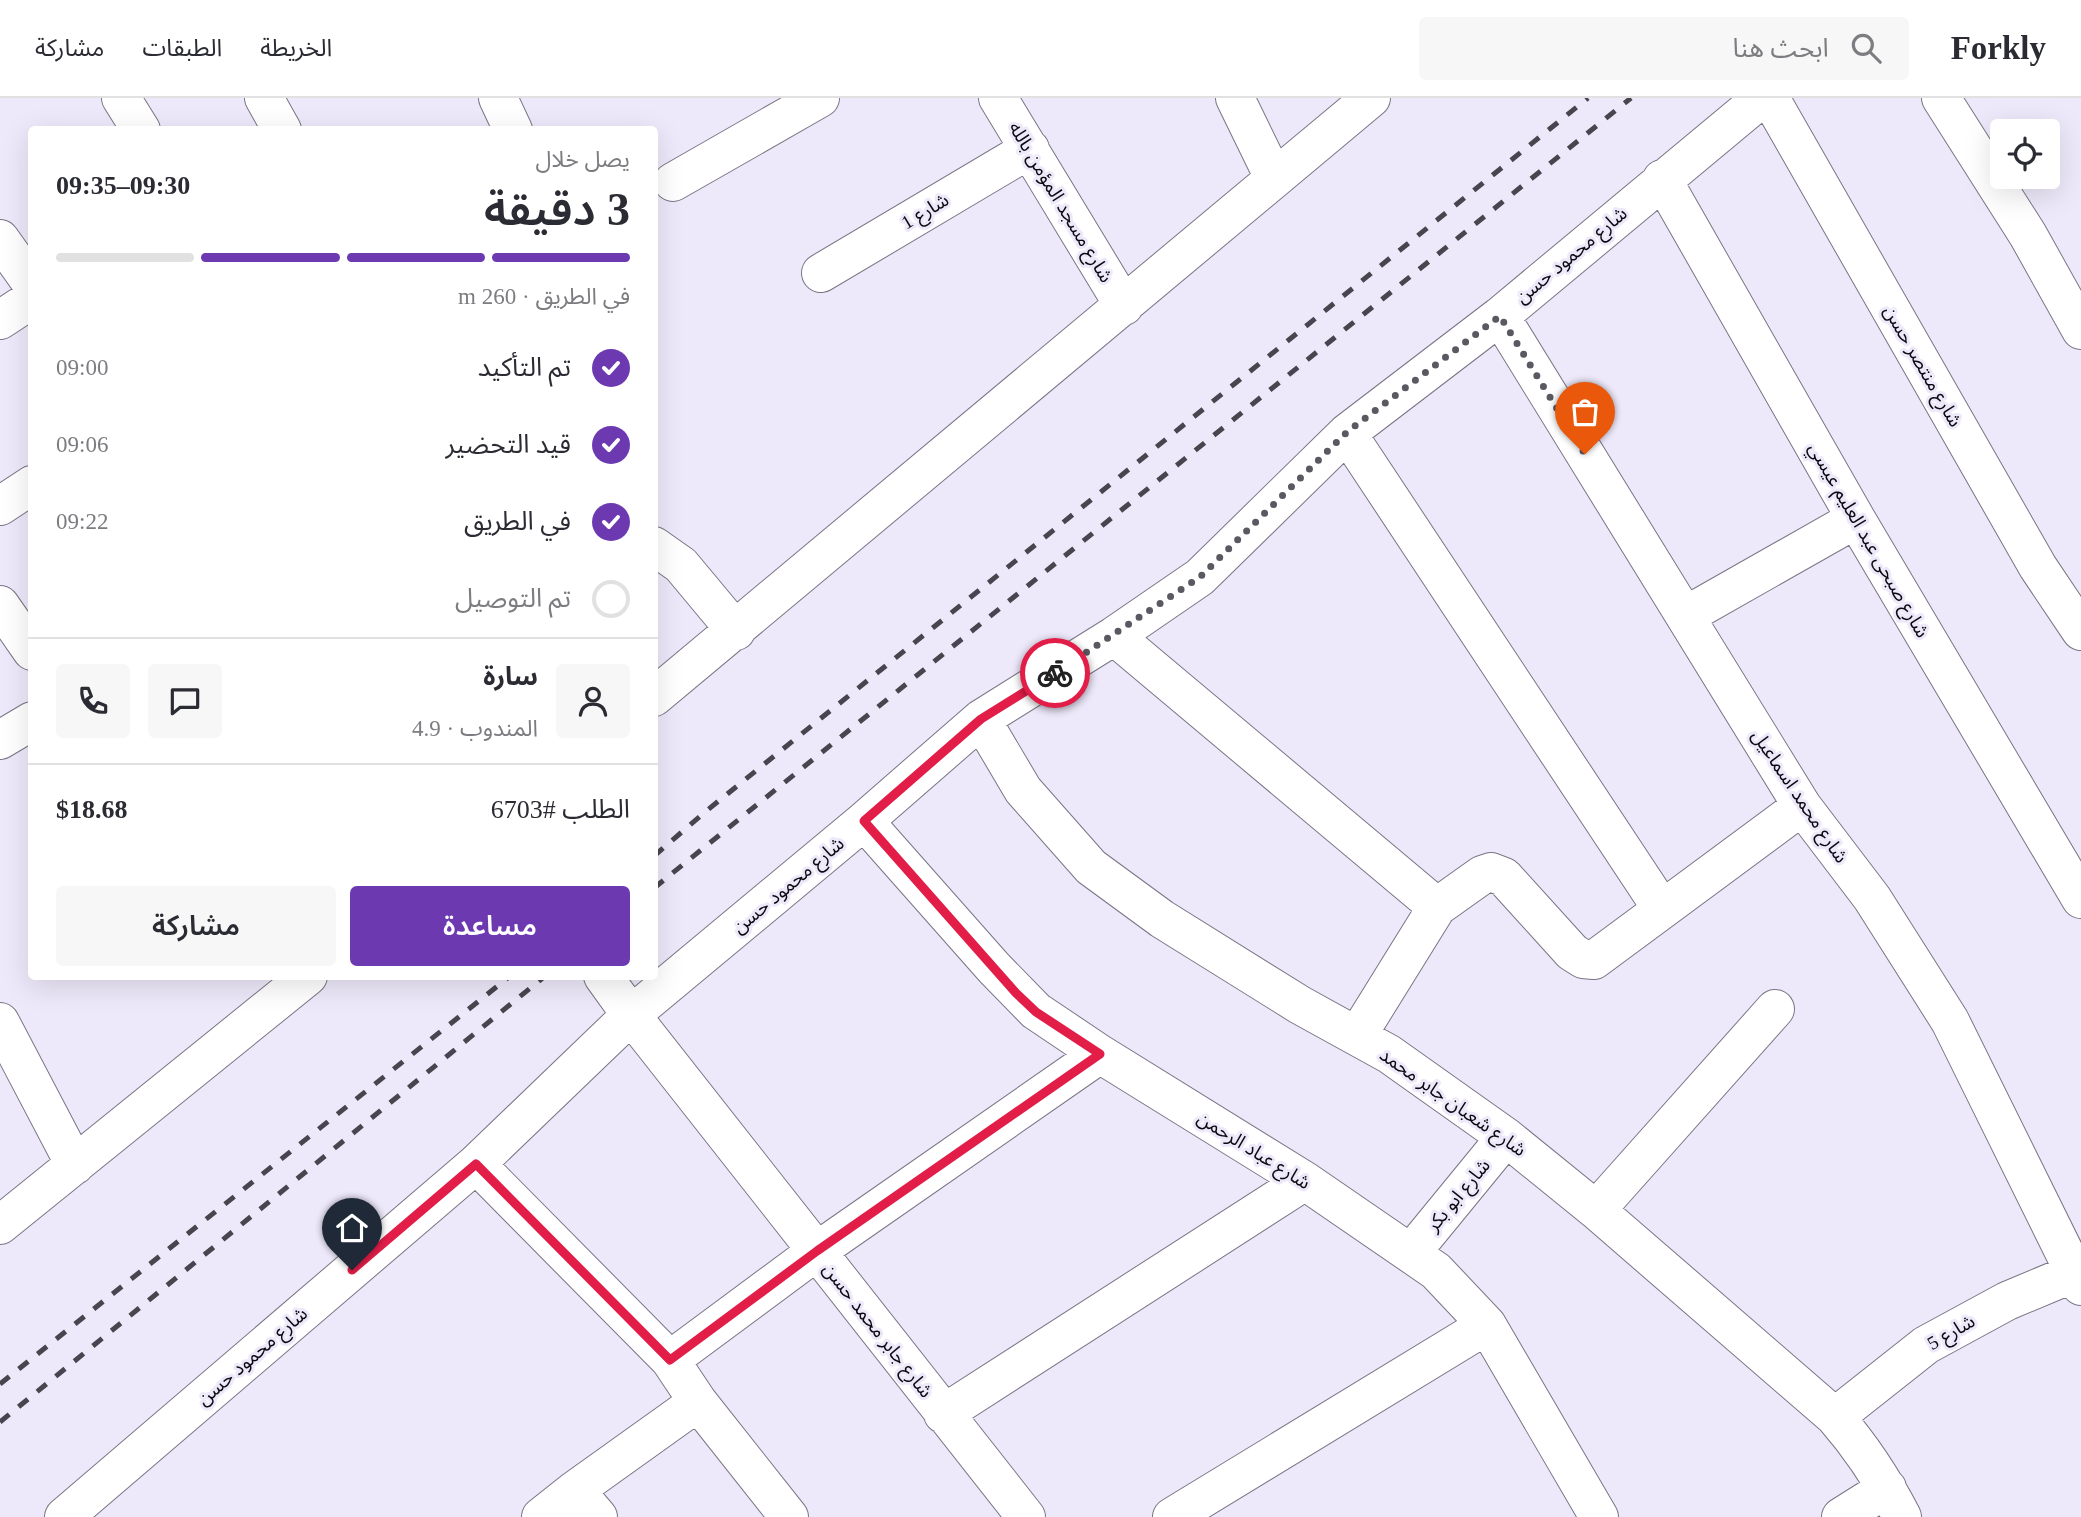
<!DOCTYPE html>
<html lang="ar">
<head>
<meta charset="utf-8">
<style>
	:root { --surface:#fff; --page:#f7f7f7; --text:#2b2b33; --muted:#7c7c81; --line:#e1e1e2; --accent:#6c39b1 }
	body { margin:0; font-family:"Times New Roman","Noto Sans Arabic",serif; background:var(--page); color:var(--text); direction:rtl; height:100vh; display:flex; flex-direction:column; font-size:26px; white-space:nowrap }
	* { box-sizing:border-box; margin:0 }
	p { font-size:23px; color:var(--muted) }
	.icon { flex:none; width:38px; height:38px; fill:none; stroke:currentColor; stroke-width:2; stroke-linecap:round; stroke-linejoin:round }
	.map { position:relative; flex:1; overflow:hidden; direction:ltr }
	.sheet { position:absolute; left:28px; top:28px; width:630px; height:854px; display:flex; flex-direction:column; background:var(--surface); border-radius:7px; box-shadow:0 7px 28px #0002; direction:rtl }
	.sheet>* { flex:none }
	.tools { position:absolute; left:1990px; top:21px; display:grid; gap:14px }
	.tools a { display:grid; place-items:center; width:70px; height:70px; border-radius:7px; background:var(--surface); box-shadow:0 7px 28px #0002; font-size:35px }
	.pin { position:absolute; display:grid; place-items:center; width:60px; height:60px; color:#fff; margin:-72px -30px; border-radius:50% 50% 50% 0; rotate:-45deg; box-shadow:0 0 7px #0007 }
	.pin .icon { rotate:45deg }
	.courier { position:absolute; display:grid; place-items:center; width:70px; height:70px; margin:-35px; border:5px solid #e11d48; border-radius:50%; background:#fff; color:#222; box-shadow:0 2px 9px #0007 }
	.summary em { font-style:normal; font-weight:600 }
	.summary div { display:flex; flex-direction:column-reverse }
	.summary { display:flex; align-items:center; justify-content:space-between; height:119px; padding:0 28px }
	h1 { font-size:46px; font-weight:600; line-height:52px }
	.bar { display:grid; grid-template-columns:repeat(4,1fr); gap:10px 7px; align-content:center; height:84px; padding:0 28px }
	.bar i { height:9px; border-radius:5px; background:var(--line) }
	.bar .selected { background:var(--accent) }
	.bar p { grid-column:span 4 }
	.line { display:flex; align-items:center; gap:18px; padding:0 28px; border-top:2px solid var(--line) }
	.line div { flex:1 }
	.round { display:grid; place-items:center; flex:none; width:74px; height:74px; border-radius:7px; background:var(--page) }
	ol { padding:0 28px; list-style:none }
	li { display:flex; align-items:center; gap:21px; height:77px }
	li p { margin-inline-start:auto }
	li .icon { padding:7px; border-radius:50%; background:var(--accent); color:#fff; stroke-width:4 }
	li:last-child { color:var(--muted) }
	li i { width:38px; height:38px; border:4px solid var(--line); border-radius:50% }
	.action { display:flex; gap:14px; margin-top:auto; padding:14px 28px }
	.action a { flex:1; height:80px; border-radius:7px; background:var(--accent); color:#fff; font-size:28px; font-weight:600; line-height:80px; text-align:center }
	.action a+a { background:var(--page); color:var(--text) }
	header { display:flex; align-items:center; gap:42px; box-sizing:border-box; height:98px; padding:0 35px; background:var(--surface); border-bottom:2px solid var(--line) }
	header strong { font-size:33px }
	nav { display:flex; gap:38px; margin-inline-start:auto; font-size:24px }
	.search { width:490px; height:63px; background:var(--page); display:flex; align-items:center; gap:18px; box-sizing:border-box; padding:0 24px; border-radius:7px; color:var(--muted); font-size:26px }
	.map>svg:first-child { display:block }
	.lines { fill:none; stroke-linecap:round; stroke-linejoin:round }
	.minor-casing { stroke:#7a7584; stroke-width:40 }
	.minor { stroke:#fff; stroke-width:38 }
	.rail { stroke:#48454e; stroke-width:5; stroke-dasharray:12 12; stroke-linecap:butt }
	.done { stroke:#5b5862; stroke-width:7; stroke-dasharray:0 12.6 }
	.route { stroke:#e11d48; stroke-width:9 }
	.labels { text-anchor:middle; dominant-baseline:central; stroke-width:6; stroke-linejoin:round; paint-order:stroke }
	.street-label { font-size:19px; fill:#0c0a10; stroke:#eee9fa }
</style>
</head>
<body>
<header>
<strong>Forkly</strong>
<div class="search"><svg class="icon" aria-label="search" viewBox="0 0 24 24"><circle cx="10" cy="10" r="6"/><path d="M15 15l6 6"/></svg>ابحث هنا</div>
<nav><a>الخريطة</a><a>الطبقات</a><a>مشاركة</a></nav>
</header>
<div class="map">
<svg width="2081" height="1419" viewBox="0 0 2081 1419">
	<rect width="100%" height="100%" fill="#eee9fa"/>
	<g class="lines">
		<defs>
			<path id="minor" d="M121 0 141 32
				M264 0 282 32
				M498 0 513 32
				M998 0 1124 208
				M1235 0 1274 80
				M1770 0 2038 469 2081 533
				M1941 0 2028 137 2081 232
				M1662 81 1856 421 2081 801
				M673 84 820 0
				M0 141 32 186
				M821 175 1030 51
				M1500 218 1802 708 1872 800 1950 923 2081 1188
				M0 222 32 201
				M1347 335 1662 811
				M0 408 32 387
				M654 448 681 467 736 533
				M0 507 32 553
				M1685 518 1856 421
				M1114 538 1437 809
				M654 599 1371 0
				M981 621 1023 692 1091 769 1162 821 1300 907 1389 956 1506 1039 1596 1112 1835 1319C1862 1350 1883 1382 1902 1419
				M0 642 32 623
				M864 723 994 870 1036 913 1100 956 1305 1083 1436 1173 1487 1227 1599 1419
				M603 878 631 917 1026 1419
				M0 924 75 1067
				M1357 938 1437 809 1482 777 1491 774 1504 779 1572 854 1583 861 1594 862 1802 708
				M476 1066 670 1262 698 1304 789 1419
				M1596 1112 1775 911
				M0 1127 308 878
				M1411 1155 1506 1039
				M670 1262 817 1153 1100 956
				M943 1316 1305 1083
				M1835 1319 1926 1247 2007 1203 2081 1172
				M64 1419 476 1066 631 917 864 723 981 621 1114 538 1200 479 1347 335 1500 218 1762 0
				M541 1419 575 1392
				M598 1419 575 1392 698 1304
				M1172 1419 1487 1227
				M1841 1419 1887 1390"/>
		</defs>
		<use href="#minor" class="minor-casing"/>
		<use href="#minor" class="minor"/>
		<path class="rail" d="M654 758 705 714 1588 0
			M654 790 1631 0
			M0 1286 510 878
			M0 1324 545 878"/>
	</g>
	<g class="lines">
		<path class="done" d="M1055 575 1200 479 1347 334 1500 218 1585 356"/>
		<path class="route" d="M352 1172 476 1066 670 1262 817 1153 1100 956 1036 914 1016 895 864 723 981 621 1055 575"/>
	</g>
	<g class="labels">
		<g class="street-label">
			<text transform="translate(1061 104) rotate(59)">شارع مسجد المؤمن بالله</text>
			<text transform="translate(925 113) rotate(-31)">شارع 1</text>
			<text transform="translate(1571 157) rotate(-40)">شارع محمود حسن</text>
			<text transform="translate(1923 268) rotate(60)">شارع منتصر حسن</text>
			<text transform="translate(1869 442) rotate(60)">شارع صبحى عبد العليم عيسي</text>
			<text transform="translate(1800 698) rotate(56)">شارع محمد اسماعيل</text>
			<text transform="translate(788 787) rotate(-40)">شارع محمود حسن</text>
			<text transform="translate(1453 1004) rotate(35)">شارع شعبان جابر محمد</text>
			<text transform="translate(1254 1052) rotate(32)">شارع عباد الرحمن</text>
			<text transform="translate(1458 1097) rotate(-50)">شارع ابو بكر</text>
			<text transform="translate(878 1232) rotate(52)">شارع جابر محمد حسن</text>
			<text transform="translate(1951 1234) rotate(-30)">شارع 5</text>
			<text transform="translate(252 1258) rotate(-41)">شارع محمود حسن</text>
		</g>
	</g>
</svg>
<div class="tools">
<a><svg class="icon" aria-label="locate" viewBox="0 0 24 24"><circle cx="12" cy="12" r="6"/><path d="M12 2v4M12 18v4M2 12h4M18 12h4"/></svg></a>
</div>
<div class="pin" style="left:1585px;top:356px;background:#ea580c"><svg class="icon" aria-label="bag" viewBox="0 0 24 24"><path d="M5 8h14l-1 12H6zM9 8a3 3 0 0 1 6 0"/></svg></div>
<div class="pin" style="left:352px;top:1172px;background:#1f2937"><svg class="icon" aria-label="home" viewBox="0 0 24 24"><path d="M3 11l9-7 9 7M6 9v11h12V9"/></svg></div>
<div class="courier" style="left:1055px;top:575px"><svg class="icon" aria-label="bike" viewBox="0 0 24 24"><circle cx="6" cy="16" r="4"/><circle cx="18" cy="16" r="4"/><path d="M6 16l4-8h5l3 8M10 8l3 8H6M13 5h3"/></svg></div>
<section class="sheet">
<div class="summary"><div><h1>3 دقيقة</h1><p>يصل خلال</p></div><em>09:30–09:35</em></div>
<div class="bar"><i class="selected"></i><i class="selected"></i><i class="selected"></i><i></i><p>في الطريق · 260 m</p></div>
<ol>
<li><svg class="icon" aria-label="check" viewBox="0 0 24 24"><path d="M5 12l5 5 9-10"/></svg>تم التأكيد<p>09:00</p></li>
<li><svg class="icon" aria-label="check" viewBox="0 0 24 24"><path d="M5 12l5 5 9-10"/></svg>قيد التحضير<p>09:06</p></li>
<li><svg class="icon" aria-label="check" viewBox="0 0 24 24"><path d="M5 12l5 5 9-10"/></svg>في الطريق<p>09:22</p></li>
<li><i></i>تم التوصيل</li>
</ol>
<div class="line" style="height:126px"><a class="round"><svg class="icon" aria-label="person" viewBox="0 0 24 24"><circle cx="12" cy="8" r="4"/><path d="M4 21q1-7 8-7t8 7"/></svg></a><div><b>سارة</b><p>المندوب · 4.9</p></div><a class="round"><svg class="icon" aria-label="chat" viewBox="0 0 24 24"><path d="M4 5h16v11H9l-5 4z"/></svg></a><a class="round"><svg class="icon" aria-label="phone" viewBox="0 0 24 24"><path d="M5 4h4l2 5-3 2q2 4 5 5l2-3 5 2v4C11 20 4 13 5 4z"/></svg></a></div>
<div class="line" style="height:91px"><div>الطلب #6703</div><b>$18.68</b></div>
<div class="action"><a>مساعدة</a><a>مشاركة</a></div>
</section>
</div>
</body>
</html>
